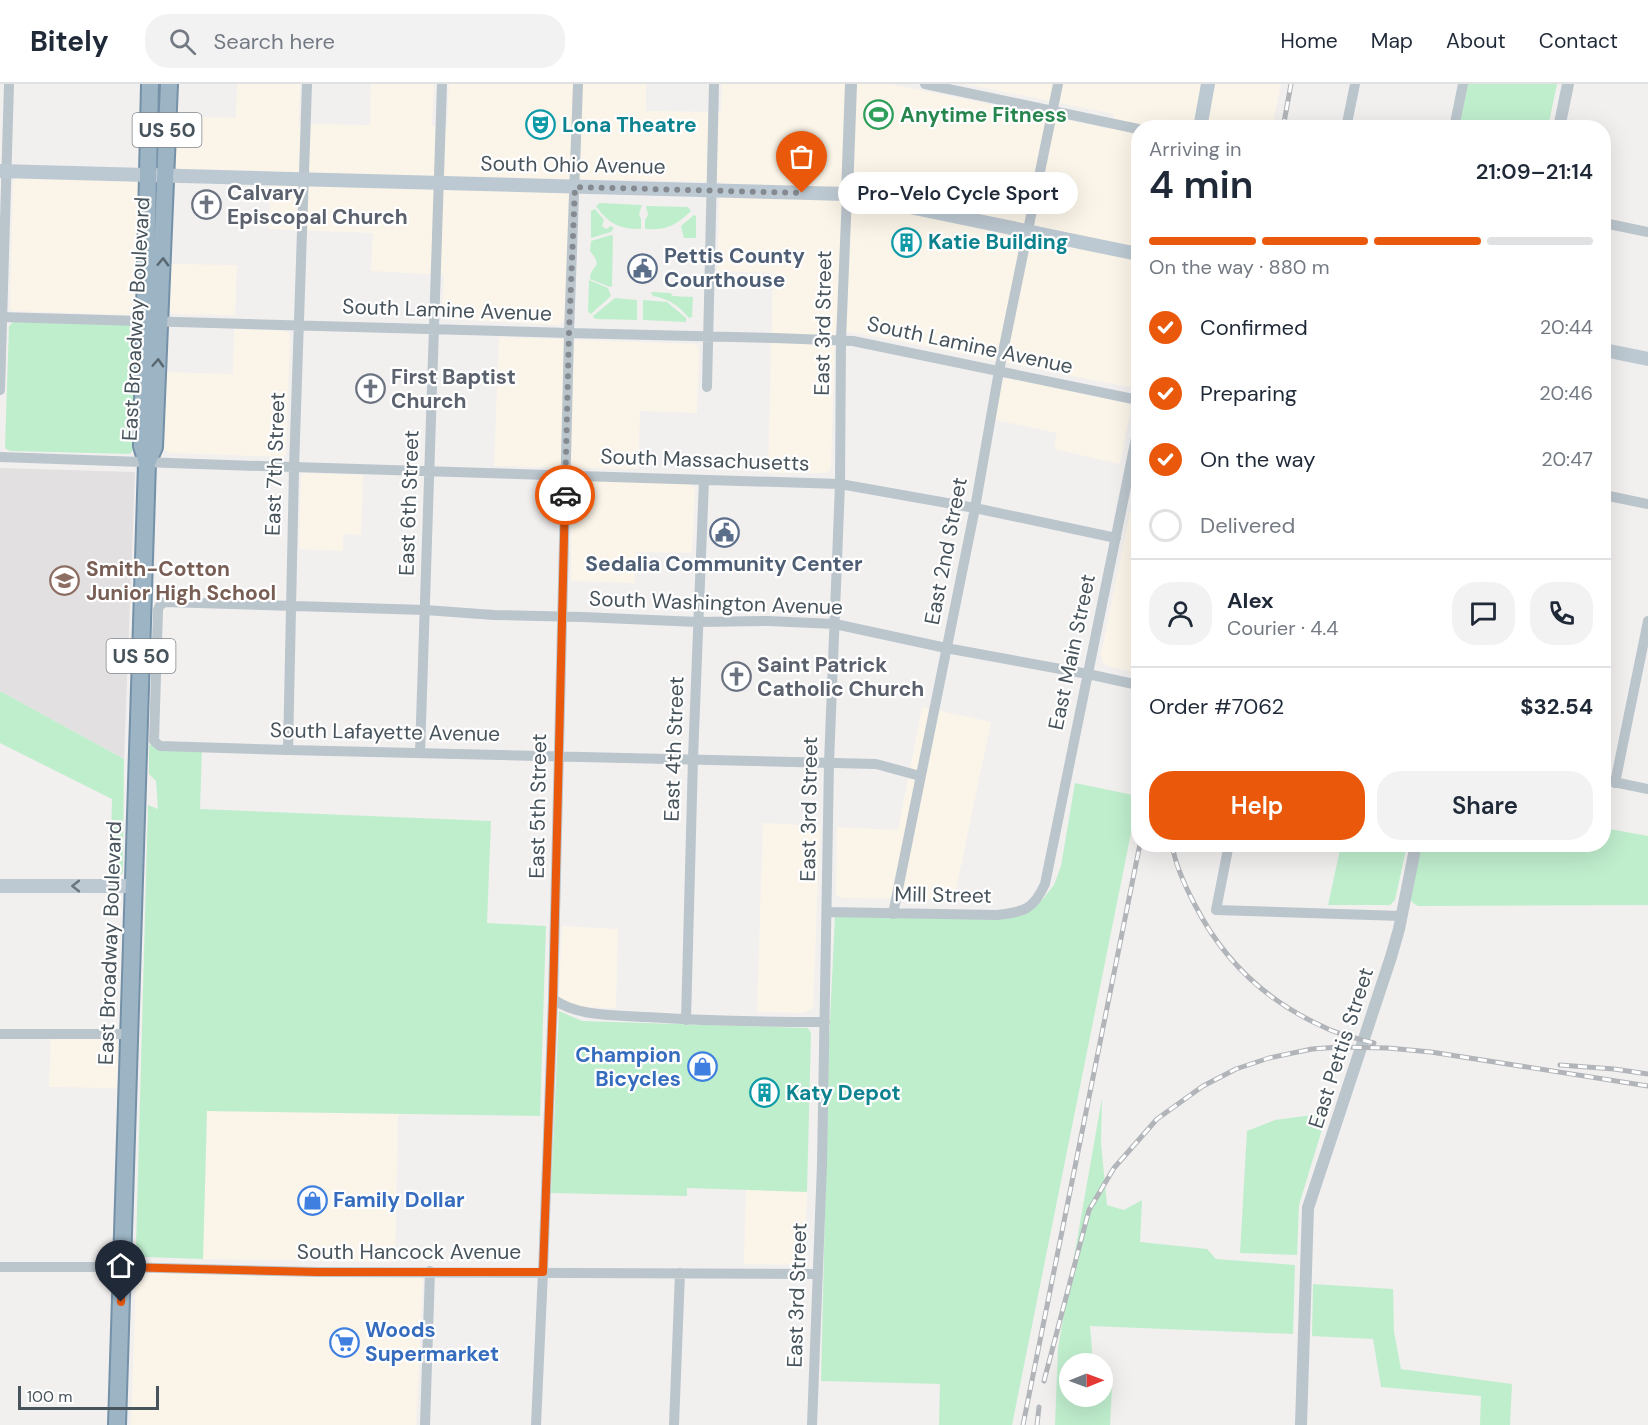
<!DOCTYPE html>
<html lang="en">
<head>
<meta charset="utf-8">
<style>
	:root { --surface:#fff; --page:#f2f2f3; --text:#1f2937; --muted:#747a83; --line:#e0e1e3; --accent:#ea580c }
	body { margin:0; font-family:"DM Sans",sans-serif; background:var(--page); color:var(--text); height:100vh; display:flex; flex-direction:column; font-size:22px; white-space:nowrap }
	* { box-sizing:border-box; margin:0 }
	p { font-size:20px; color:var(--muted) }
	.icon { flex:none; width:33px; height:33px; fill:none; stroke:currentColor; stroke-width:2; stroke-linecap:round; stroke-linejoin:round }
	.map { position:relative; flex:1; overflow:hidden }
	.drawer { position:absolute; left:1131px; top:36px; width:480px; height:732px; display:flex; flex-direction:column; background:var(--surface); border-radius:24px; box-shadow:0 6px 24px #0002 }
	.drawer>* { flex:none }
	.needle { width:39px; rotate:89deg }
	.fabs { position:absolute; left:1059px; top:1269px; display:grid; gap:12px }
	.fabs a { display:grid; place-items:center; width:54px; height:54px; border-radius:50%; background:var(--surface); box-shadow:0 6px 24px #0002; font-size:30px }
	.scale { position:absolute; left:18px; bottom:15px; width:141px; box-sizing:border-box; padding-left:6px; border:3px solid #48545c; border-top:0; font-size:16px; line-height:21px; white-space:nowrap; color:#48545c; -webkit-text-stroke:4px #fff; paint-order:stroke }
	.pin { position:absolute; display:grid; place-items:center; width:51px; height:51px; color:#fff; margin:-62px -26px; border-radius:50% 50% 50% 0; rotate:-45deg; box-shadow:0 0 6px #0007 }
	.pin .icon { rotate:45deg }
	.courier { position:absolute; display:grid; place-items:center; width:60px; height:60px; margin:-30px; border:4px solid #ea580c; border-radius:50%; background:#fff; color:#222; box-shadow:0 2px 8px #0007 }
	.bubble { position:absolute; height:42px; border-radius:21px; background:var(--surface); box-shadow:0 6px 24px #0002; font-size:20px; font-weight:600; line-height:42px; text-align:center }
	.headline em { font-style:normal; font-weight:600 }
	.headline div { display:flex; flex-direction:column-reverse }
	.headline { display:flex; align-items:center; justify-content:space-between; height:102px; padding:0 18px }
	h1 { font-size:39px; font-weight:600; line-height:45px }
	.bar { display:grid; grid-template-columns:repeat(4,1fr); gap:9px 6px; align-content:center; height:72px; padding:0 18px }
	.bar i { height:8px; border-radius:4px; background:var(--line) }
	.bar .selected { background:var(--accent) }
	.bar p { grid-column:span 4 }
	.line { display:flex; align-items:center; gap:15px; padding:0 18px; border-top:2px solid var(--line) }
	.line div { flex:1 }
	.round { display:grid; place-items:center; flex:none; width:63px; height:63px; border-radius:24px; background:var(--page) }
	ol { padding:0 18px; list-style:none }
	li { display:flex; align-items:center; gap:18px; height:66px }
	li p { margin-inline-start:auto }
	li .icon { padding:6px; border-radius:50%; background:var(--accent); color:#fff; stroke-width:4 }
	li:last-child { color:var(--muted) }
	li i { width:33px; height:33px; border:3px solid var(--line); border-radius:50% }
	.action { display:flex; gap:12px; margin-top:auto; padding:12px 18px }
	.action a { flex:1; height:69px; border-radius:24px; background:var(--accent); color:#fff; font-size:24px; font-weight:600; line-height:69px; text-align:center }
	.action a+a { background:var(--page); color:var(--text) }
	header { display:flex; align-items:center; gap:36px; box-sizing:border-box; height:84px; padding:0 30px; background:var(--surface); border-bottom:2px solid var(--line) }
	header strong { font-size:28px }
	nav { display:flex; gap:33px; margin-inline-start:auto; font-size:21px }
	.search { width:420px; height:54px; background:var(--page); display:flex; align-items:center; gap:15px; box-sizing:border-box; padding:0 21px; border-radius:24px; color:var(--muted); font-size:22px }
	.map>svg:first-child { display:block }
	.commercial { fill:#fbf5e9 }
	.education { fill:#e3e0e1 }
	.green { fill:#bfeecd }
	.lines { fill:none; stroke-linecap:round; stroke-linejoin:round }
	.trunk-casing { stroke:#7491a8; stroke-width:20 }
	.minor { stroke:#bbc5cc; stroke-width:10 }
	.tertiary { stroke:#bbc5cc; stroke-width:12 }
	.secondary { stroke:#bdc9d2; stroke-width:14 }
	.trunk { stroke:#9cb4c4; stroke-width:16 }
	.rail-casing { stroke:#b1b5b9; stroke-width:5 }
	.rail { stroke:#fff; stroke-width:3; stroke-dasharray:9; stroke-linecap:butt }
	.oneway { stroke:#596771 }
	.oneway2 { stroke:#6b777f }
	.done { stroke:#848a8f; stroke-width:6; stroke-dasharray:0 10.8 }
	.route { stroke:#ea580c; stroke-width:8 }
	.labels { text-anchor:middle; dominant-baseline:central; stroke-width:4.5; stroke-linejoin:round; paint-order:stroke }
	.shield { fill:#fff; stroke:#7f878d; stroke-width:1.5 }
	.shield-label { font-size:20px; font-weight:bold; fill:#48545c }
	.leisure-label { font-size:21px; font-weight:bold; fill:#27864d; stroke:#fff; text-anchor:start }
	.culture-label { font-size:21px; font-weight:bold; fill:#0d838f; stroke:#fff; text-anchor:start }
	.street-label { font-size:21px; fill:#48545c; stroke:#fff }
	.worship-label { font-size:21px; font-weight:bold; fill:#5b616d; stroke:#fff; text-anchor:start }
	.service-label { font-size:21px; font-weight:bold; fill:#4e5e75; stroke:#fff; text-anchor:start }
	.education-label { font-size:21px; font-weight:bold; fill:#785e54; stroke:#fff; text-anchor:start }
	.shop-label { font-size:21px; font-weight:bold; fill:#366cbe; stroke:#fff; text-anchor:start }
</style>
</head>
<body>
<header>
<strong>Bitely</strong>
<div class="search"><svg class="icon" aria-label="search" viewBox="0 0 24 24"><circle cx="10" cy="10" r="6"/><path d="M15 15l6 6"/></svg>Search here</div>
<nav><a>Home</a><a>Map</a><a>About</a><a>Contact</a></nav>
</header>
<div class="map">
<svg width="1648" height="1341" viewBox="0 0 1648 1341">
	<rect width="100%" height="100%" fill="#f2efef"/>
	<path class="commercial" d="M237 0H300L299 40 370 41 371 0H434L432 42 447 43 449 0H646V27L721 28 722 0H890L1111 45 1114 30 965 0H1281L1272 43 1138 44V299L1136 302 1128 303 852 248 835 247 831 380 830 386 827 389H768L773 189 717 187 720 98 571 95 565 231 563 238 558 241 444 235 442 232 444 191 371 187 373 149 269 145 271 87 181 85 174 84 170 79 172 32 236 34Z
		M18 93 135 96 139 99 142 105 136 226 133 229 129 231 13 227 10 224 13 101 14 96Z
		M167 180 237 181 235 231 175 230 169 228 166 224Z
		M234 245 285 247 288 248 290 252 286 371 282 373 171 369 166 367 160 363 163 288 233 290Z
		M499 253 693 260 697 261 699 265 697 329 640 327 638 385 494 382Z
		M1006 293H1011L1129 320 1131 324 1120 380 1054 365 1057 349 995 336 1002 296Z
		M303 389 363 391 361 451 343 450V467L299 465 301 393Z
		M1138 389V589L1107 582 1103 579 1101 571Z
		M577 396 689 400 693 402 695 406 692 469 636 468 635 499 571 497 572 402Z
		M922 623 991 638 954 815 840 814 836 811 837 743 898 746Z
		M763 739 820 742 813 923 808 927 801 929 757 928Z
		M562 842 618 845 616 924 579 923 559 913Z
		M51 950 116 954 118 963 117 1004 49 1003Z
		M207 1027 398 1030 395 1178 203 1175Z
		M746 1105 807 1108 805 1172 800 1178 796 1181 744 1180Z
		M149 1188 419 1190 423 1195 416 1341H131L136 1195 141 1189Z"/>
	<path class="education" d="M0 384 135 388 124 675 0 607Z"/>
	<path class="green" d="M1468 0H1557L1548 43H1459Z
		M600 119 642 121 639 130 641 135V145C619 145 609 140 596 122Z
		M646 122 688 123 691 127C675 142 667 146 645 145V136L648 131Z
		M595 125 604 136 602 142 606 145 611 142 614 144 611 148 591 154V127Z
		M694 131 696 132V154H684L681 142Z
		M611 151 613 152 612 202 610 203 590 195C590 180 605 185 590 167L591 157Z
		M589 196 608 204 611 212 592 229 590 230 588 227Z
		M651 208 671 209 672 212 693 213 692 233 689 234C678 221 669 215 653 212Z
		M615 214 637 216V236L596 235 594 234 593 232Z
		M643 216 667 218 686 234V238L643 236Z
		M13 238 131 241 135 245 137 252 133 366 130 370 10 367 6 365 5 362 9 242Z
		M0 607 124 675 123 788 118 794 110 795 112 715 0 659Z
		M149 661 202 663 200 725 491 737 487 839 546 842 540 1032 207 1027 203 1175 145 1173 138 1170 136 1163 148 721 158 725 156 697 149 690Z
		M1075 699 1138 712V714L1012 1341H939L940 1300 821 1297 829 958 835 832 1011 828 1032 823 1043 815 1054 801 1061 782Z
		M1604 744 1648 752V821L1418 822 1413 819 1409 813 1419 761 1604 760Z
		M1341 761H1407L1395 816 1390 821H1328Z
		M559 927 582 937 808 944 811 949 807 1108 687 1104V1112L551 1109Z
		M1102 1014 1101 1059 1107 1121 1124 1126 1142 1116 1140 1158 1207 1165 1216 1175 1295 1181 1293 1250 1090 1242 1093 1279 1070 1280V1312H1102L1103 1302 1112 1304 1110 1341H1055L1058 1264Z
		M1327 1029 1299 1121 1297 1171 1240 1169 1247 1047 1275 1036Z
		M1313 1200 1393 1205 1394 1248 1401 1285 1512 1300 1510 1341H1480L1481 1312 1381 1303 1373 1255 1312 1252Z"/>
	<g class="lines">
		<defs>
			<path id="trunk" d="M147 379 154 363 169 0
				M117 1341 147 379 142 362 150 0"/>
		</defs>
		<use href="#trunk" class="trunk-casing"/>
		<path class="minor" d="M925 0 1138 45
			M1346 44 1355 0
			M1454 44 1463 0
			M1604 139 1648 148
			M0 233 569 249 775 254 853 257 1138 316
			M707 303 714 0
			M0 306 9 0
			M0 373 227 381 840 400 975 424 1116 454
			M1604 411 1648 420
			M288 666 294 384 307 0
			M420 669 442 0
			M920 692 876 680 288 666 160 662 154 657 158 526 160 521 165 518 425 526 494 531 582 533 698 538 768 537 835 540 946 564 1088 590 1138 601
			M1604 696 1648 705
			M1615 699 1648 537
			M1229 760 1216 826 1401 832
			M827 828 997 831C1024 828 1033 826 1045 800L1138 344
			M893 830 975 424 999 287 1058 0
			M553 915C577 933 617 931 646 933 706 937 765 938 825 938
			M686 936 693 674 704 396
			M0 950H130
			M0 1183H122L317 1188 817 1190
			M425 1341 430 1187
			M536 1341 543 1188 553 915 569 249 578 0
			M674 1341 680 1189
			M812 1341 822 1080 829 679 840 400 841 256 847 110"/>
		<path class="tertiary" d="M1559 44 1568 0
			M847 110 851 0
			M1301 1341 1308 1124 1391 873 1399 845 1416 760"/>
		<path class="secondary" d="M1200 44 1208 0
			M0 87 847 110 1138 170
			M1604 266 1648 275
			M0 802H134"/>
		<use href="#trunk" class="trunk"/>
		<defs>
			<path id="rail" d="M1283 44 1291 0
				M1172 760C1175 781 1185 802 1195 821 1224 878 1267 918 1326 944 1341 951 1358 955 1374 959
				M1560 981 1614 985 1648 990
				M1044 1297 1089 1126 1114 1084 1157 1035 1203 1002 1236 985 1269 974 1312 965 1339 963 1388 964 1431 968 1648 1002
				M1023 1341 1140 760
				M1037 1341 1039 1323"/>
		</defs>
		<use href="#rail" class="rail-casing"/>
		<use href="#rail" class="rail"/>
	</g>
	<defs><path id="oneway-chevron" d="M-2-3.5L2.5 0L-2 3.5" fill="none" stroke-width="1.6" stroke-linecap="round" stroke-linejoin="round" transform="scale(1.5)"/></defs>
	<g class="oneway">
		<use href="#oneway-chevron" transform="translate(163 178) rotate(-88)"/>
		<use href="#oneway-chevron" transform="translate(158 279) rotate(-87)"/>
	</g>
	<use class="oneway2" href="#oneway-chevron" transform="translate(76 802) rotate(180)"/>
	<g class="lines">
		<path class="done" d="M565 411 569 249 575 103 802 109"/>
		<path class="route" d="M121 1218 122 1183 317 1188H543L553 915 565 411"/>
	</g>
	<defs>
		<symbol id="stadium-ring" viewBox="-11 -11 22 22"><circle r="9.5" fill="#fff" stroke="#2e9e5b" stroke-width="1.5"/><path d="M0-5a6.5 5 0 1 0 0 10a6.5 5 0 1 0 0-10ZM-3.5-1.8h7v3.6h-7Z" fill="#2e9e5b"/></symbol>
		<symbol id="theatre-ring" viewBox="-11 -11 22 22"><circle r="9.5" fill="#fff" stroke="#0f9aa8" stroke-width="1.5"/><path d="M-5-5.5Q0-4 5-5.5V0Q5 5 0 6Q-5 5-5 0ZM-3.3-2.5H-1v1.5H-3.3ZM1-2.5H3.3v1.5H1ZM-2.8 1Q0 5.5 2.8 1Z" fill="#0f9aa8"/></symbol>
		<symbol id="church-ring" viewBox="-11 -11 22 22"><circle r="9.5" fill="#fff" stroke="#6b7280" stroke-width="1.5"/><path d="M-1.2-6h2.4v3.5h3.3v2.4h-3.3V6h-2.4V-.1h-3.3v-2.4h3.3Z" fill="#6b7280"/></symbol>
		<symbol id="building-ring" viewBox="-11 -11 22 22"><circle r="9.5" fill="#fff" stroke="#0f9aa8" stroke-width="1.5"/><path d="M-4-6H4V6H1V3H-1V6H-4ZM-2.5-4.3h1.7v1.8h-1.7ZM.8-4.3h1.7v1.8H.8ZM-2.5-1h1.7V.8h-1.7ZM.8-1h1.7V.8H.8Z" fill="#0f9aa8"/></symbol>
		<symbol id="civic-ring" viewBox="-11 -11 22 22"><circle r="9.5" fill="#fff" stroke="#5c6f8a" stroke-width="1.5"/><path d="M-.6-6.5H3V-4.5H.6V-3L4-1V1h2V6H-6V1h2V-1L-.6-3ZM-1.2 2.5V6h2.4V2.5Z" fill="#5c6f8a"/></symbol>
		<symbol id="school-ring" viewBox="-11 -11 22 22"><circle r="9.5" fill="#fff" stroke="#8d6e63" stroke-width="1.5"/><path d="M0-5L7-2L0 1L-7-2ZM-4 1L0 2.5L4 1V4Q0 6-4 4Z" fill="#8d6e63"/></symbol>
		<symbol id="shop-ring" viewBox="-11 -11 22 22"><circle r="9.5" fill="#fff" stroke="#3f7fe0" stroke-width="1.5"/><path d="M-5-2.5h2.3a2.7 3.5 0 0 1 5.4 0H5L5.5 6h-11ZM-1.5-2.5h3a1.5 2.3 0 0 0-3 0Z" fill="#3f7fe0"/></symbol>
		<symbol id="supermarket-ring" viewBox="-11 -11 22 22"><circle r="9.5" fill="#fff" stroke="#3f7fe0" stroke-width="1.5"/><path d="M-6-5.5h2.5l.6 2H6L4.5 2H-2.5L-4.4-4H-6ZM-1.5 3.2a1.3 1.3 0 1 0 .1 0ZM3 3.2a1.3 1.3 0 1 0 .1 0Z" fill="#3f7fe0"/></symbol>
	</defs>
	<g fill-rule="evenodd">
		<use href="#stadium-ring" x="862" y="14" width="33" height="33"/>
		<use href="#theatre-ring" x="524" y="24" width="33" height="33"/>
		<use href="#church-ring" x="190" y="104" width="33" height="33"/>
		<use href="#building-ring" x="890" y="142" width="33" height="33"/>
		<use href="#civic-ring" x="626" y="168" width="33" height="33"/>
		<use href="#church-ring" x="354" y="288" width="33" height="33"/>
		<use href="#civic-ring" x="708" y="432" width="33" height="33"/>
		<use href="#school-ring" x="48" y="480" width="33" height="33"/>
		<use href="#church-ring" x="720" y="576" width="33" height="33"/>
		<use href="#shop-ring" x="686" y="966" width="33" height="33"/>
		<use href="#building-ring" x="748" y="992" width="33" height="33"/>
		<use href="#shop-ring" x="296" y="1100" width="33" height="33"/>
		<use href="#supermarket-ring" x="328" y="1242" width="33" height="33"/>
	</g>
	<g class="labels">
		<g class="shield">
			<rect x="132.5" y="29" width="69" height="34" rx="4.5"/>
			<rect x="106.5" y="555" width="69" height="34" rx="4.5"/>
		</g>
		<g class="shield-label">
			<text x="167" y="46">US 50</text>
			<text x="141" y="572">US 50</text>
		</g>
		<g class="leisure-label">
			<text x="900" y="31">Anytime Fitness</text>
		</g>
		<g class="culture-label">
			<text x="562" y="41">Lona Theatre</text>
			<text x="928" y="158">Katie Building</text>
			<text x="786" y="1009">Katy Depot</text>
		</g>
		<g class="street-label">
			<text transform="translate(573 81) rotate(1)">South Ohio Avenue</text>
			<text transform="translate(447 226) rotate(2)">South Lamine Avenue</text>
			<text transform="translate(136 235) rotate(-87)">East Broadway Boulevard</text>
			<text transform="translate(823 239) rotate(-89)">East 3rd Street</text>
			<text transform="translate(970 261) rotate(12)">South Lamine Avenue</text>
			<text transform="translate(705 376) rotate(2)">South Massachusetts</text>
			<text transform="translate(275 380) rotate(-88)">East 7th Street</text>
			<text transform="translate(409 419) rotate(-88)">East 6th Street</text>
			<text transform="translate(946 467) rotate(-79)">East 2nd Street</text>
			<text transform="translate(716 519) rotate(2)">South Washington Avenue</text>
			<text transform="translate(1072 568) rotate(-78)">East Main Street</text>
			<text transform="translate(385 648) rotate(1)">South Lafayette Avenue</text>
			<text transform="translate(674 665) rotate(-88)">East 4th Street</text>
			<text transform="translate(538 722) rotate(-89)">East 5th Street</text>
			<text transform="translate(809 725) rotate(-89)">East 3rd Street</text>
			<text transform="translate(943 811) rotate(1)">Mill Street</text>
			<text transform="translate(110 859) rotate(-88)">East Broadway Boulevard</text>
			<text transform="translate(1341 964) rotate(-72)">East Pettis Street</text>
			<text x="409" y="1168">South Hancock Avenue</text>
			<text transform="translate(797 1211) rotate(-88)">East 3rd Street</text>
		</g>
		<g class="worship-label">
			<text x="227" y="109">Calvary<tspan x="227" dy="24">Episcopal Church</tspan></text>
			<text x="391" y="293">First Baptist<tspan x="391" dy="24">Church</tspan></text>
			<text x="757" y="581">Saint Patrick<tspan x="757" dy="24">Catholic Church</tspan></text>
		</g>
		<g class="service-label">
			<text x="664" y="172">Pettis County<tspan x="664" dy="24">Courthouse</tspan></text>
			<text x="724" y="480" text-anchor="middle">Sedalia Community Center</text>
		</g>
		<g class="education-label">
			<text x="86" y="485">Smith-Cotton<tspan x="86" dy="24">Junior High School</tspan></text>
		</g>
		<g class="shop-label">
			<text x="681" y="971" text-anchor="end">Champion<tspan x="681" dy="24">Bicycles</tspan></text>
			<text x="333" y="1116">Family Dollar</text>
			<text x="365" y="1246">Woods<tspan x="365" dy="24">Supermarket</tspan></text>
		</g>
	</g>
</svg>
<div class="fabs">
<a><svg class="needle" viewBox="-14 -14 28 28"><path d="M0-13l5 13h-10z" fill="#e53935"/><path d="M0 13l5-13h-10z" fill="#747a83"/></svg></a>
</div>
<div class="scale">100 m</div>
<div class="pin" style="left:802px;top:109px;background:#ea580c"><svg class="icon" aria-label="bag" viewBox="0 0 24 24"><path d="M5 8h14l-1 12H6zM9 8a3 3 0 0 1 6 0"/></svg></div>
<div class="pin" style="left:121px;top:1218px;background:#1f2937"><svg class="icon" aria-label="home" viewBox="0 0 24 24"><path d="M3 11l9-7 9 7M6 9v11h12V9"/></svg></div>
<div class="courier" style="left:565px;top:411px"><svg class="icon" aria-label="car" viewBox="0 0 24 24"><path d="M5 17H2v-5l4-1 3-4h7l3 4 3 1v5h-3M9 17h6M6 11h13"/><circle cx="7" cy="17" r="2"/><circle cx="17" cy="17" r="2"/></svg></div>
<div class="bubble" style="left:838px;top:88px;width:240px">Pro-Velo Cycle Sport</div>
<section class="drawer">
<div class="headline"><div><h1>4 min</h1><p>Arriving in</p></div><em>21:09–21:14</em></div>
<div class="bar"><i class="selected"></i><i class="selected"></i><i class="selected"></i><i></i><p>On the way · 880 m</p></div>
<ol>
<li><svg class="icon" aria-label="check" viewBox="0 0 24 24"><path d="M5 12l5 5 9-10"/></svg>Confirmed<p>20:44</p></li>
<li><svg class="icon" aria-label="check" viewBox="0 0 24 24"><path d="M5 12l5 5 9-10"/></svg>Preparing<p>20:46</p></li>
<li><svg class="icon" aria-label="check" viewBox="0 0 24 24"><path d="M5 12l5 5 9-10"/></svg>On the way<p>20:47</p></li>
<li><i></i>Delivered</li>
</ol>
<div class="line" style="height:108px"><a class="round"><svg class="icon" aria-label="person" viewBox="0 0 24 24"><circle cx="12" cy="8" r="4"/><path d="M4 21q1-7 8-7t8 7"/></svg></a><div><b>Alex</b><p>Courier · 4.4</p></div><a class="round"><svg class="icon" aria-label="chat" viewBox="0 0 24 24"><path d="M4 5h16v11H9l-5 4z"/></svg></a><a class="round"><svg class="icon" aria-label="phone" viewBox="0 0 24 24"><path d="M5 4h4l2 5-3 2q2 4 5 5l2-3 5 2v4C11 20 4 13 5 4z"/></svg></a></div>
<div class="line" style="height:78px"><div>Order #7062</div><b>$32.54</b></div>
<div class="action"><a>Help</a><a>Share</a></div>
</section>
</div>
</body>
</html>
